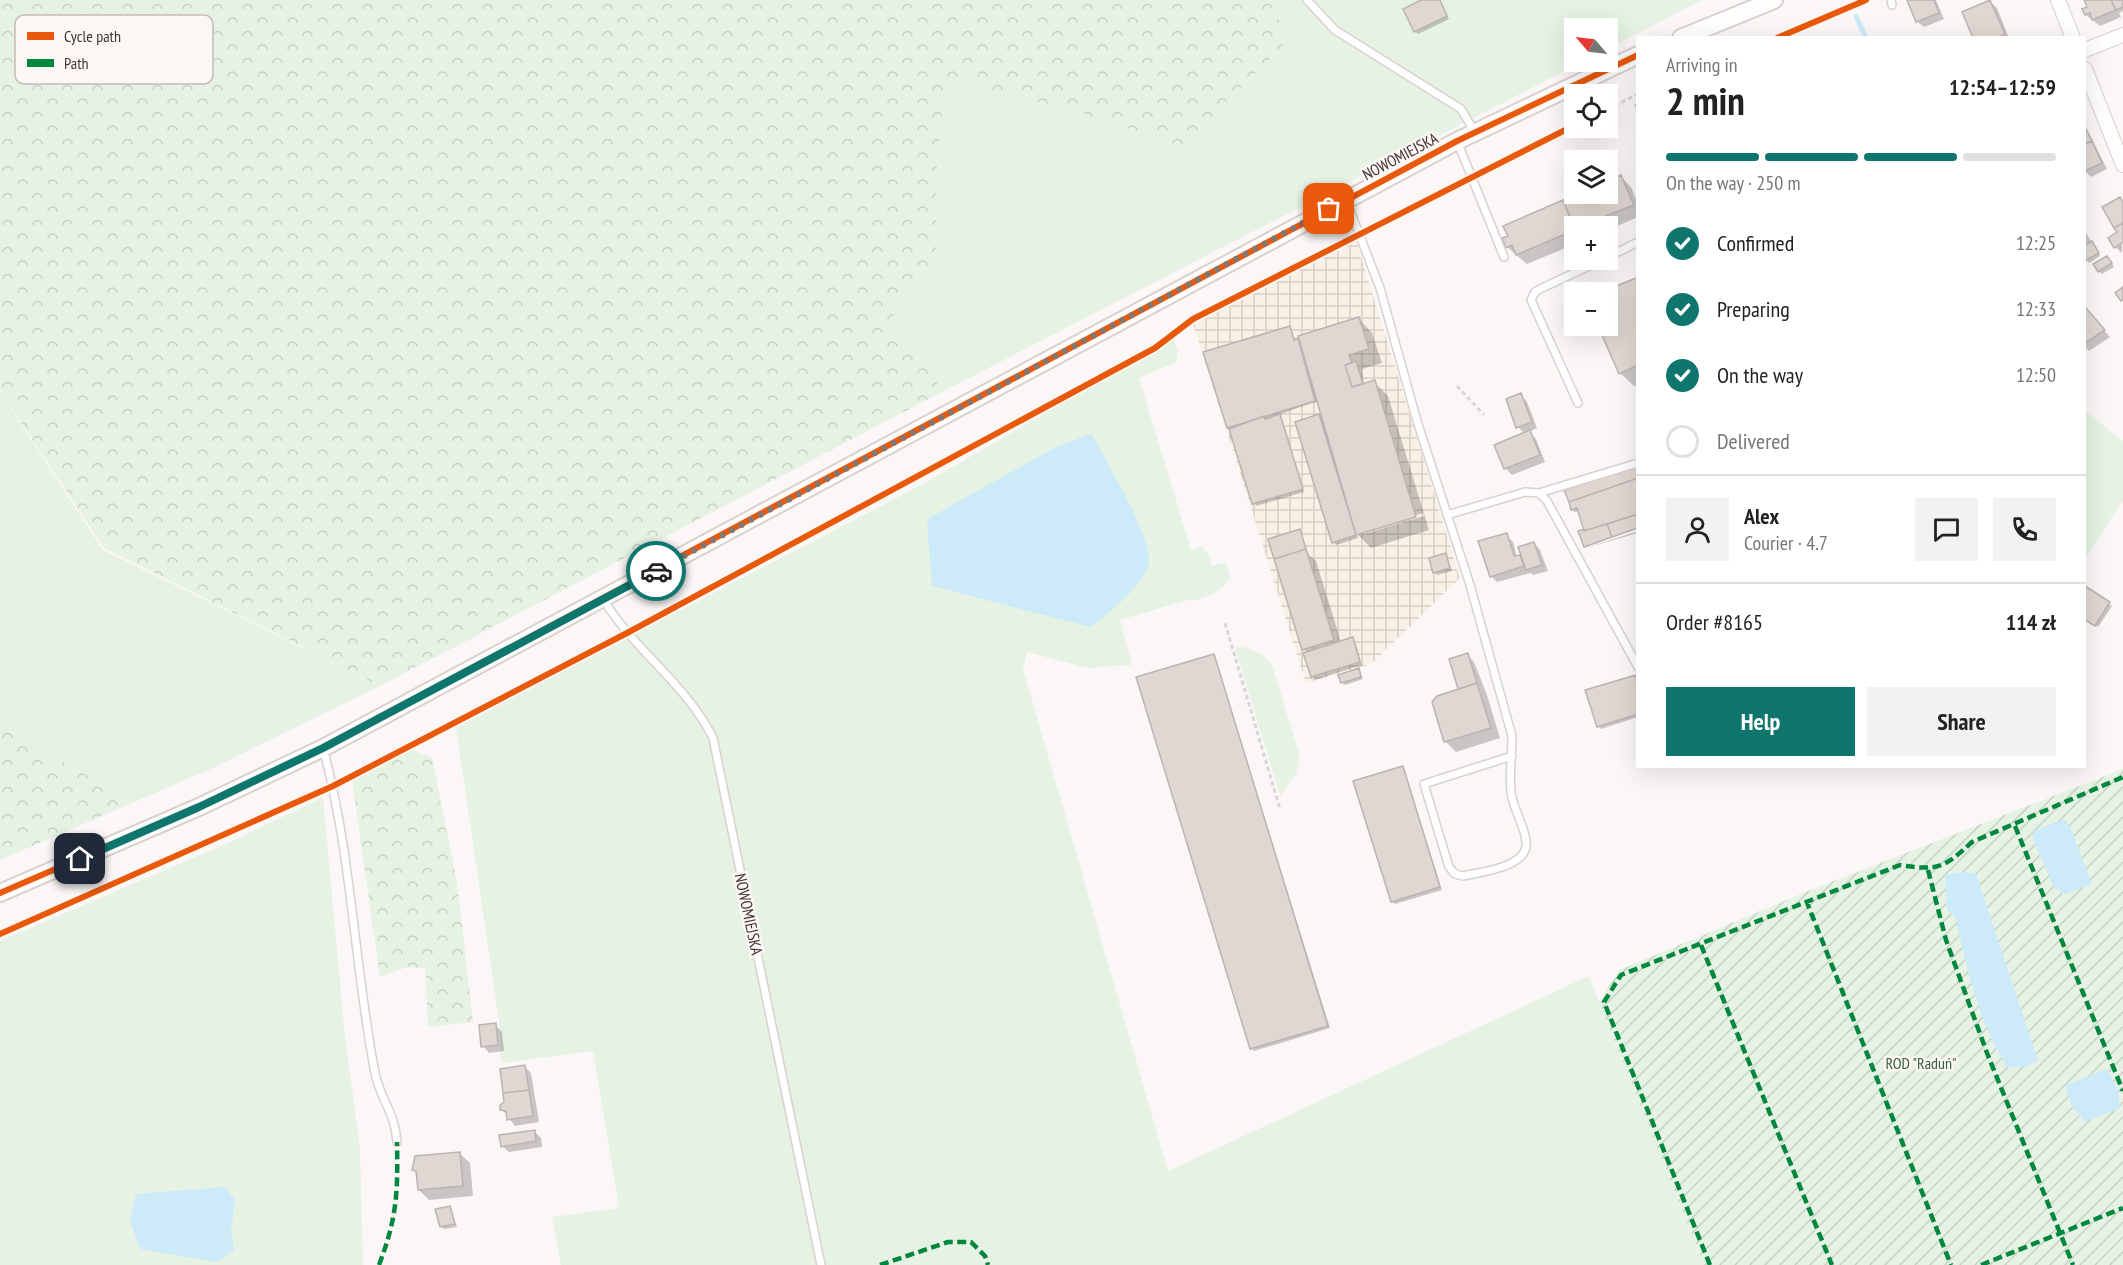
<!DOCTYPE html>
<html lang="en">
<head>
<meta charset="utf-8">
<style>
	:root { --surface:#fff; --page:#f2f2f2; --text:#222; --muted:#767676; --line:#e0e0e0; --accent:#0f766e }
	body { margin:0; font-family:"PT Sans Narrow",sans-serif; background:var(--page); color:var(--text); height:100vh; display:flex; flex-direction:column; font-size:22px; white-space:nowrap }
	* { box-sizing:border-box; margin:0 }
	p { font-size:20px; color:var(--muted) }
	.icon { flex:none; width:33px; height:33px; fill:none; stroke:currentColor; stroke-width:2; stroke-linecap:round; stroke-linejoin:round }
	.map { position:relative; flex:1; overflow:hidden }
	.panel { position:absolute; left:1636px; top:36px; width:450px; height:732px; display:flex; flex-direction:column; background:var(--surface); border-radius:0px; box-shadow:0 6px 24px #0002 }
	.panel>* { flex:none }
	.needle { width:39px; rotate:298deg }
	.fabs { position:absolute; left:1564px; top:18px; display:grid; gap:12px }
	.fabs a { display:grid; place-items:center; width:54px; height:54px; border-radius:0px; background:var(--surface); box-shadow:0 6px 24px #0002; font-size:30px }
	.pin { position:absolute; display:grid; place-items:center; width:51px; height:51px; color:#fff; margin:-26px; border-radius:12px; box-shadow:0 3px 9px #0006 }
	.courier { position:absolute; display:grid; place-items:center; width:60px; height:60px; margin:-30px; border:4px solid #0f766e; border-radius:50%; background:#fff; color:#222; box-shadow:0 2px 8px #0007 }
	.headline em { font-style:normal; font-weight:700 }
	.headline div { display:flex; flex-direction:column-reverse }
	.headline { display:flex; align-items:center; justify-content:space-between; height:102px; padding:0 30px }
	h1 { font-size:39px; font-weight:700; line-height:45px }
	.bar { display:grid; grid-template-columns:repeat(4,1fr); gap:9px 6px; align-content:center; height:72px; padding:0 30px }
	.bar i { height:8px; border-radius:4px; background:var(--line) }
	.bar .on { background:var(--accent) }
	.bar p { grid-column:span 4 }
	.line { display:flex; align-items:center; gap:15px; padding:0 30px; border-top:2px solid var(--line) }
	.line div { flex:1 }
	.round { display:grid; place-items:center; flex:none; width:63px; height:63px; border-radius:0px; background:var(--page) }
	ol { padding:0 30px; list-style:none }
	li { display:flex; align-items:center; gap:18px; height:66px }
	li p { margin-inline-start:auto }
	li .icon { padding:6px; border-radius:50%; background:var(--accent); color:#fff; stroke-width:4 }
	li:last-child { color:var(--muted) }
	li i { width:33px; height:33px; border:3px solid var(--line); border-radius:50% }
	.primary-button { display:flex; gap:12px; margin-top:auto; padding:12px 30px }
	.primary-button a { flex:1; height:69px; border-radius:0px; background:var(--accent); color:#fff; font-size:24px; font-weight:700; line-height:69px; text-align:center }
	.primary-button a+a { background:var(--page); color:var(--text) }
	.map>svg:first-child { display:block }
	.industrial { fill:url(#industrial-grid) }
	.grass { fill:#e6f3e4 }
	.forest { fill:url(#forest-crowns) }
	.garden { fill:url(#garden-furrows) }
	.water { fill:#cdeaf8 }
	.shadow { fill:#0003; fill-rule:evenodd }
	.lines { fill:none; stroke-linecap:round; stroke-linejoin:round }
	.stream { stroke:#cdeaf8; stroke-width:5 }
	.building { fill:#e0d7d2; stroke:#bab3b0; stroke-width:1.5 }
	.service-casing { stroke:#d9d1ce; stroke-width:10 }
	.minor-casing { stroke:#d9d1ce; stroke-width:16 }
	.tertiary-casing { stroke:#d9d1ce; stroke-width:20 }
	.path { stroke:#d8d7d5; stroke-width:3; stroke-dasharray:4.5 3; stroke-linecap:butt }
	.service { stroke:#fefefe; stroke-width:7 }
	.minor { stroke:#fefefe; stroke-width:14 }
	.tertiary { stroke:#fefefe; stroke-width:16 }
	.quiet { stroke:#00873e; stroke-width:4.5; stroke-dasharray:9 4.5; stroke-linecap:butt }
	.cycleway-casing { stroke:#fcf6f4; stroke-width:10 }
	.cycleway { stroke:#e8590c; stroke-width:6 }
	.done { stroke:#807874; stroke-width:6; stroke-dasharray:0 10.8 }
	.route { stroke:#0f766e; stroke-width:8 }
	.labels { text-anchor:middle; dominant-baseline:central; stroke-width:5; stroke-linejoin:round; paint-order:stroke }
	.street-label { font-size:16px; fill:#3f342e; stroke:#fcf6f4 }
	.park-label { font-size:16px; fill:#346037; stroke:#fcf6f4 }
	.key { fill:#fcf6f4; stroke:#c3bcb9; stroke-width:1.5 }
	.key-label { font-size:16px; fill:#3f342e }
</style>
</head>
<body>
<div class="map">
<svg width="2123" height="1265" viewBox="0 0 2123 1265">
	<defs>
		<pattern id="industrial-grid" width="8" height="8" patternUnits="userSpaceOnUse" patternTransform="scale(1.5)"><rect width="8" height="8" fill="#f9f1e6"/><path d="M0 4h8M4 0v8" fill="none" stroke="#d6cfc6"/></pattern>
		<pattern id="forest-crowns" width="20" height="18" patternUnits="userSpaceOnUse" patternTransform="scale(1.5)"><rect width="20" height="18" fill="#e6f3e4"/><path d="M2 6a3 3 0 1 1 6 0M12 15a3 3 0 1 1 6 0" fill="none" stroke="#c6d1c4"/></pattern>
		<pattern id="garden-furrows" width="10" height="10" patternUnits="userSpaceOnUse" patternTransform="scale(1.5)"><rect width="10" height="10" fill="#e6f3e4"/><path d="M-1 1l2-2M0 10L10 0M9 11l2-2" fill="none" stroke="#c6d1c4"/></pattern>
	</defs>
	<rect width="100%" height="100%" fill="#faf7f6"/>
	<path class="industrial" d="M1356 240 1460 578 1371 664 1306 683 1193 324Z"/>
	<path class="grass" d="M1276 0H1702L1608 48V28H1575V62H1582L944 391 888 321 936 259 937 159 947 80 1075 111 1183 147 1283 45Z
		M1174 339 1178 352 1176 362 1139 378 1191 550 1203 546 1205 553 1208 552 1212 566 1226 563 1231 577C1221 593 1209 596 1192 601L1191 599 1120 620 1132 665 1088 668 1027 652 1023 669 1168 1171 1589 976 1704 1265H561L552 1217 619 1208 593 1051 501 1063 499 1022 456 727 923 484Z
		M0 392 103 550 380 686 215 767 132 803 0 723Z
		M2085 411 2123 441V501L2085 559Z
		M1245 647 1262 654 1272 665 1300 756 1296 774 1280 796 1235 648Z
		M323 797 344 1027 360 1150 363 1265H0V941L230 842Z"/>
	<path class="forest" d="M0 0H1276L1283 45 1183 147 1075 111 947 80 937 159 936 259 889 321 944 391 380 686 104 548 0 391Z
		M0 723 132 803 0 860Z
		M412 750 432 758 457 882 473 1022 428 1027 425 968 407 967 380 977 352 781Z"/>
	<path class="garden" d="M2123 769V1265H1704L1599 1002 1619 970 1803 893Z"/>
	<path class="water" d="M1091 434C1104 457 1157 544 1148 567 1138 591 1110 611 1091 627L932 586 927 523 931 517 1058 446Z
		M2064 819 2070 826 2092 884 2065 894 2054 888 2033 840V831Z
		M1964 872 1976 874 2038 1061 2025 1067H2007C1978 1022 1967 967 1955 916L1947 910 1945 875Z
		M2107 1069 2117 1087 2120 1108 2085 1122 2071 1105 2065 1085Z
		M225 1187 235 1200 231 1232 234 1250 217 1262 140 1249 130 1220 136 1194Z"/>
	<path class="shadow" d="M1423 0H1440L1449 19 1418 34 1415 31Z
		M1909 0H1936L1944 19 1924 27 1917 21Z
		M2086 0H2123V11L2119 13 2121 17 2100 26 2086 15 2084 10 2089 8Z
		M1990 2 1997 8 2009 38H1975Z
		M1638 103V113L1634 104Z
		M2085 125 2107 169 2091 177 2085 171Z
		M1621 177 1631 187 1638 204V217L1608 230V226H1575V244L1527 264 1507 247 1510 236 1505 227 1582 194H1608V183Z
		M2120 198 2123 202 2122 253 2115 247 2119 233Z
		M2085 231 2100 256 2089 263 2085 257Z
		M2110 260 2114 267 2102 274 2099 271Z
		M1638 278V385L1634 386 1620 373 1600 326H1608V292H1606Z
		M2085 310 2110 337 2089 351 2085 347Z
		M1359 319 1372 333 1382 363 1362 369 1364 385 1374 382 1388 396 1429 530 1371 548 1356 533 1358 538 1336 545 1333 542 1319 415 1324 420 1318 401 1278 415 1282 419 1304 492 1256 506 1228 427 1289 327 1295 341 1301 344ZM1423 513 1424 516 1364 534V531Z
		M1521 395 1527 402 1537 428 1529 432 1536 439 1545 462 1512 475 1505 468 1525 434 1518 427Z
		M1638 468V528L1584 545 1580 532 1585 530 1579 511 1575 512 1572 510 1566 491Z
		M1299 531 1308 554 1316 561 1341 642 1352 639 1355 642 1362 665 1315 680 1307 653 1304 649Z
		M1638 531V533L1586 548Z
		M1506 535 1513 542 1517 557 1534 543 1540 550 1548 571 1533 575 1531 573 1497 582 1491 576Z
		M1445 555 1452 571 1437 575 1434 572Z
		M2085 588 2112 606 2098 627 2085 619Z
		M1467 655 1474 662 1487 695 1500 738 1456 752 1446 742 1433 703 1460 690 1451 660Z
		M1214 656 1330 1028 1254 1051 1251 1048Z
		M1359 670 1363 679 1345 685 1342 682Z
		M1635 676 1638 680V717L1601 729 1598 726Z
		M1403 768 1442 890 1395 904 1392 902Z
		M495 1025 502 1032 504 1051 489 1053 483 1046Z
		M525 1067 531 1073 539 1122 515 1126 502 1109Z
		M534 1131 541 1138 542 1147 509 1152 502 1146Z
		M459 1153 470 1163 473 1196 429 1200 419 1190 418 1174 413 1170Z
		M449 1207 457 1227 444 1229 441 1226Z"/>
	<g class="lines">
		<path class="stream" d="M1856 16 1866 38"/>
	</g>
	<path class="building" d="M1421 0H1440L1447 16 1414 32 1403 9Z
		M1907 0H1934L1939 13 1916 22Z
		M1990 0 2005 34 1998 38H1973L1962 12Z
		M2084 0H2111L2116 10 2092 20 2090 13 2085 15 2082 9 2087 7Z
		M2111 0H2123V7L2116 10Z
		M2085 127 2092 141 2085 144Z
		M2092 141 2102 163 2085 171V144Z
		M1621 175 1634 205 1575 228 1563 200 1578 194H1608V181Z
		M2120 197 2123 202V223L2114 228 2102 207Z
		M1563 200 1575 230 1516 255 1512 245 1506 248 1502 238 1508 236 1503 226Z
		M2123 223V242L2114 248 2108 238 2117 232 2114 228Z
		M2092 241 2099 253 2085 261V245Z
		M2107 256 2112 263 2098 272 2093 264Z
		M1638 277V365L1619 374 1598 326H1608V292H1593L1601 289 1602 292Z
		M2123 287V300L2121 301 2115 293Z
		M2086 308 2105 330 2085 343V309Z
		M1359 317 1369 349 1349 355 1352 363 1345 365 1352 387 1375 380 1416 517 1356 535 1298 336Z
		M1290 326 1294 340 1298 338 1315 401 1227 428 1203 352Z
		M1356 361 1363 384 1352 387 1345 365Z
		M1521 393 1532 422 1516 428 1506 399Z
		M1280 414 1303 489 1252 504 1229 429 1264 416 1265 419Z
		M1319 414 1356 535 1332 543 1295 422Z
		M1530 430 1540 455 1504 469 1494 445Z
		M1638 466V478L1569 502 1564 490Z
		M1638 478V514L1584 531 1577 508 1571 510 1569 502Z
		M1638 514V528L1612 537 1607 524Z
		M1607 524 1612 537 1584 547 1578 531 1584 529V531Z
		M1300 529 1306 549 1274 559 1268 539Z
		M1507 533 1514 556 1520 555 1524 566 1490 577 1478 541Z
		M1534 542 1542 565 1526 570 1518 547Z
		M1306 549 1334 640 1302 650 1274 559Z
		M1446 553 1450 568 1433 573 1429 558Z
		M2085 586 2110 602 2095 626 2085 620Z
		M1353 637 1360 662 1311 677 1303 653Z
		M1468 653 1477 683 1458 689 1449 659Z
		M1214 654 1328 1026 1250 1049 1136 677Z
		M1359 668 1361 677 1341 683 1338 675Z
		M1636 675 1638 714 1597 727 1585 690Z
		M1477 683 1491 728 1444 742 1432 702 1437 696Z
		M1403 766 1440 887 1391 902 1353 781Z
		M496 1023 498 1045 481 1047 479 1025Z
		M525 1065 529 1090 503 1093 500 1069Z
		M529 1090 533 1116 507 1120 506 1111 500 1110V1105L504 1102 503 1093Z
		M535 1130 536 1141 501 1147 499 1135Z
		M460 1152 463 1186 418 1190 416 1171 412 1170 415 1156Z
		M450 1206 455 1224 440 1227 435 1209Z"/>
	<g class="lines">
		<defs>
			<path id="service" d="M1307 0 1335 30 1461 109 1474 131
				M1891 0 1892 5
				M1457 141 1504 257
				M1346 200 1380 288 1417 421 1470 585 1512 736C1512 754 1509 774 1511 792 1513 809 1524 824 1526 841 1530 867 1481 872 1463 876L1455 874 1449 867 1424 784 1512 756
				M1608 257 1638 242
				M1578 403 1531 300 1535 292 1542 288 1602 260
				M1539 493 1638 463
				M1447 515 1525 492 1539 493 1547 501 1638 667
				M603 599C634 650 687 685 713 738L821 1265
				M323 748C352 855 354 965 375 1073 380 1099 395 1112 397 1142"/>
			<path id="minor" d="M2058 0 2073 38
				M2085 50 2123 35
				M2085 69 2123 165"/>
			<path id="tertiary" d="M1681 38 1774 0
				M0 893 199 807 323 748 1457 141 1638 55"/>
		</defs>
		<use href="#service" class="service-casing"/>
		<use href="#minor" class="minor-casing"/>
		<use href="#tertiary" class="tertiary-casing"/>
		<path class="path" d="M1777 38 1866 0
			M1608 109 1638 94
			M1482 171 1575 125
			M1368 230 1460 182
			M1457 386 1484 415
			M1225 623 1280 809
			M638 626 1155 348 1193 319 1349 240
			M343 781 617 638
			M0 934 321 791"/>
		<use href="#service" class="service"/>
		<use href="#minor" class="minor"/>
		<use href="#tertiary" class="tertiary"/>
		<path class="quiet" d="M2015 826 2123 1091
			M1928 870 1946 940 1987 1053 2073 1265
			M1806 900 1951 1265
			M1701 945 1832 1265
			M379 1265C397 1218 398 1192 397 1142
			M880 1265 948 1242H971L985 1256 988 1265
			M1710 1265 1604 1002 1621 975 1900 865C1938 871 1944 868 1972 842L2123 777
			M1981 1265 2123 1208"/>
		<defs>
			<path id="cycleway" d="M1777 38 1866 0
				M0 893 199 807 323 748 1457 141 1638 55
				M0 934 333 786 627 633 1155 348 1193 319 1575 125"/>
		</defs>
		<use href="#cycleway" class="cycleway-casing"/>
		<use href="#cycleway" class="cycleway"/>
	</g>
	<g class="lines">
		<path class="done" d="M656 571 1329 209"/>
		<path class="route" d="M80 859 199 807 323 748 656 571"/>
	</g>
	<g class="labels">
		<g class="street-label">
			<text transform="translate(1400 156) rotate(-28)">NOWOMIEJSKA</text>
			<text transform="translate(749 914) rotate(78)">NOWOMIEJSKA</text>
		</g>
		<g class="park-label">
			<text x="1921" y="1063">ROD "Raduń"</text>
		</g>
	</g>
	<rect x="15" y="15" width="198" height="69" rx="9" class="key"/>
	<rect x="27" y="32" width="27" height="8" fill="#e8590c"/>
	<rect x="27" y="59" width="27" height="8" fill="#00873e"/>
	<g class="key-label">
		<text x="64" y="42">Cycle path</text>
		<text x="64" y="69">Path</text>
	</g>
</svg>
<div class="fabs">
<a><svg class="needle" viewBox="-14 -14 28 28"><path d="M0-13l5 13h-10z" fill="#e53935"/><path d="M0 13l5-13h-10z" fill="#767676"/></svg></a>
<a><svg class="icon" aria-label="locate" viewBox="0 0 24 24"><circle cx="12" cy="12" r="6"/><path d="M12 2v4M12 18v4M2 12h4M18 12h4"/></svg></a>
<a><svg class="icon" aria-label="layers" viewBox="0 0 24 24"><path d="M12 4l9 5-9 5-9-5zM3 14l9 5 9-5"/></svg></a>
<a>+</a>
<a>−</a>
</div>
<div class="pin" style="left:1329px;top:209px;background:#ea580c"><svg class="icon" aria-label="bag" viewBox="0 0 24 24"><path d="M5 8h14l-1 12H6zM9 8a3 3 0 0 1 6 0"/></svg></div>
<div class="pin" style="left:80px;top:859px;background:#1f2937"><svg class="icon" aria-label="home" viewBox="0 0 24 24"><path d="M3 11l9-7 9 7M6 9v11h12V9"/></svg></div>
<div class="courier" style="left:656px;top:571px"><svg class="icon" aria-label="car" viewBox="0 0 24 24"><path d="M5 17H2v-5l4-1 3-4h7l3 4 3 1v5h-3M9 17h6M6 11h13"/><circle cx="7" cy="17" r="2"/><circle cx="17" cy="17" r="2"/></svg></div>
<section class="panel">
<div class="headline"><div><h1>2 min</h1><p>Arriving in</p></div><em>12:54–12:59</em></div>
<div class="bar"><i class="on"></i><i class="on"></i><i class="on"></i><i></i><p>On the way · 250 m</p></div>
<ol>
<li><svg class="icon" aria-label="check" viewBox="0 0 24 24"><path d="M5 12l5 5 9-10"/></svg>Confirmed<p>12:25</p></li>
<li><svg class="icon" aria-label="check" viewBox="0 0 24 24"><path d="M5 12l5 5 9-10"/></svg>Preparing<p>12:33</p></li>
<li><svg class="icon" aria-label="check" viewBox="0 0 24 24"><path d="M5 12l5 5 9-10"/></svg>On the way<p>12:50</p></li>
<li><i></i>Delivered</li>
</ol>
<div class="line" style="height:108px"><a class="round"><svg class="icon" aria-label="person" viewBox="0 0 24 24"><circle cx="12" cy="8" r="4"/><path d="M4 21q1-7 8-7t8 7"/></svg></a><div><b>Alex</b><p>Courier · 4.7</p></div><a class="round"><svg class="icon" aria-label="chat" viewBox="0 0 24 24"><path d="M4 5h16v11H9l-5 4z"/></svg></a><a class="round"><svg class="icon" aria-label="phone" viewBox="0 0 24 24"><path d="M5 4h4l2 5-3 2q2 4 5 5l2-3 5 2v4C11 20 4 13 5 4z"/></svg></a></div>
<div class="line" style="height:78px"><div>Order #8165</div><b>114 zł</b></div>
<div class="primary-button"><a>Help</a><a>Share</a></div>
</section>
</div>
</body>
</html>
